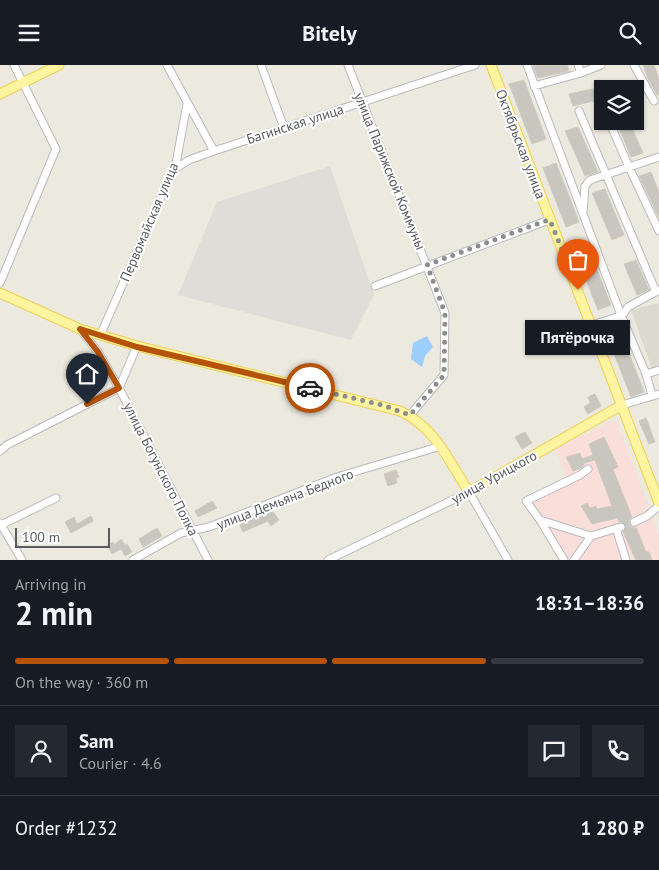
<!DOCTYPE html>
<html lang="en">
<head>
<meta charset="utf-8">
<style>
	:root { --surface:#171b24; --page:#242831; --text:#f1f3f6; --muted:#9ea1a6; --line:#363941; --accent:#b45309 }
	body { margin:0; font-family:"PT Sans",sans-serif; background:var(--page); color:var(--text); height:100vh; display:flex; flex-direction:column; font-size:19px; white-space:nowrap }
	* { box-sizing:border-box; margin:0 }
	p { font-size:16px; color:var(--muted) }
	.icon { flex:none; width:28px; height:28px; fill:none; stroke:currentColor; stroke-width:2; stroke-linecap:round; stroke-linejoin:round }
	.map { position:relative; height:495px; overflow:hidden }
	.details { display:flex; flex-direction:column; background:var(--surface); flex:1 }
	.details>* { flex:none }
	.buttons { position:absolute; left:594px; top:15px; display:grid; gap:10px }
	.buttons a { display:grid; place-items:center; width:50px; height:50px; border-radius:0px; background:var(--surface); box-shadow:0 1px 4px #0004; font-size:25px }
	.scale { position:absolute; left:15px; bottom:12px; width:95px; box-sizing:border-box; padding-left:5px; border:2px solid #585b61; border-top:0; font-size:14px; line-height:18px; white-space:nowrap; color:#585b61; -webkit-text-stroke:4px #fff; paint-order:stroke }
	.pin { position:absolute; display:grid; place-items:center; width:42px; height:42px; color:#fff; margin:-51px -21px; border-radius:50% 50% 50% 0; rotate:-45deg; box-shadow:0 0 5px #0007 }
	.pin .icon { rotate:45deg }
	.courier { position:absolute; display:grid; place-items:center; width:50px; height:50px; margin:-25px; border:4px solid #b45309; border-radius:50%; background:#fff; color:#222; box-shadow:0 1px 6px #0007 }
	.bubble { position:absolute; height:35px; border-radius:0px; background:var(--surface); box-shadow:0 1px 4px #0004; font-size:16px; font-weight:700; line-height:35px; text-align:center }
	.summary em { font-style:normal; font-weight:700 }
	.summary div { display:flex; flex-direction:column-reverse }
	.summary { display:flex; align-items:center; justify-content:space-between; height:85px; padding:0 15px }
	h1 { font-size:32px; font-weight:700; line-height:38px }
	.bar { display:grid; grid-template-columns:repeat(4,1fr); gap:8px 5px; align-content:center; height:60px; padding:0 15px }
	.bar i { height:6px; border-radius:4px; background:var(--line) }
	.bar .active { background:var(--accent) }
	.bar p { grid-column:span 4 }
	.line { display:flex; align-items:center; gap:12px; padding:0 15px; border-top:1px solid var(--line) }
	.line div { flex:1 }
	.round { display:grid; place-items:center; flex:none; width:52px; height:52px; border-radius:0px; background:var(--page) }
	header { display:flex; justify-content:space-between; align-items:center; height:65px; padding:0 15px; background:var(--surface); font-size:22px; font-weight:700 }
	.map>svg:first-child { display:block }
	.industrial { fill:#dfddd7 }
	.education { fill:#dcd9ce }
	.medical { fill:#faded9 }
	.water { fill:#9cceff }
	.building { fill:#c8c6bf; stroke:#d0cbbe }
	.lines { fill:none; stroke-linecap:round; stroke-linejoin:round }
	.minor-tunnel { stroke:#c7c6c0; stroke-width:7; stroke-dasharray:7 3.5; stroke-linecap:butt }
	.minor-casing { stroke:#b7b9bf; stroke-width:9 }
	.major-casing { stroke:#f1ce53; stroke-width:11 }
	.minor { stroke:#fff; stroke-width:7 }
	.major { stroke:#fff5a1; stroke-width:9 }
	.done { stroke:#8c8d8d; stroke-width:5; stroke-dasharray:0 9 }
	.route { stroke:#b45309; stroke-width:6 }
	.labels { text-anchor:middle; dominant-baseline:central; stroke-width:4; stroke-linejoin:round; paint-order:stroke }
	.street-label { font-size:14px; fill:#585b61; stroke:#fff }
</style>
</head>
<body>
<header><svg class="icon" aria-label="menu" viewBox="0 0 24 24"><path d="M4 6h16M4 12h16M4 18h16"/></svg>Bitely<svg class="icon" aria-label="search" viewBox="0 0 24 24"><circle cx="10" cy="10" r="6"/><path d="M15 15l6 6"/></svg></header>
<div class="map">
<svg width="659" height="495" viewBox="0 0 659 495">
	<rect width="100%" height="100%" fill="#eceadf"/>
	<path class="industrial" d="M330 101 374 230 351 275 178 230 217 137Z"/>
	<path class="education" d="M659 238V305L653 307 631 245Z"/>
	<path class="medical" d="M616 354 659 470V495H559L522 435 567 412 555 384Z"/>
	<path class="water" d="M427 271 433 282 425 291 422 302 411 294 413 278Z"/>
	<path class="building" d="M539 0H567L569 6 538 13 533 1Z
		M643 0H654L659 14V30H657L648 14Z
		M524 15 546 74 532 79 509 19Z
		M601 22 602 34 573 41 569 29Z
		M616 56H629L643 88 631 92Z
		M578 62 598 107 585 111 565 66Z
		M556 98 579 157 566 162 543 103Z
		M651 107 659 127V153L639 111Z
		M605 124 624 170 612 175 592 128Z
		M588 182 611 240 598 245 575 187Z
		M636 195 649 225 637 230 624 199Z
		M621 268 644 327 631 332 608 273Z
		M595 329 601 341 588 349 584 342 590 338 588 332Z
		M646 353 655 377 649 379 639 356Z
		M525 367 532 378 522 384 515 372Z
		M604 372 618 402 613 404 632 452 629 454V459L631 462H636L646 487H649L652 495H636L623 467 626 463 624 458 619 457 617 453 592 459 581 441 587 438 590 443 596 441 597 444 612 441 595 395 584 398V400L581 403 573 406 566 392 580 388 582 394 593 390 589 379Z
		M396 405 399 412 396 413 397 418 388 421 384 409Z
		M212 436 217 443 198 452 195 446Z
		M271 444 279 455 271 461 268 456 243 467 240 460 258 451V453Z
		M91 451 93 456 71 468 65 457 74 452 77 459Z
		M157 463 162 471 143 482 139 474Z
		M121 474 125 480 127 479 132 487 125 491 121 484 112 489 107 480 113 477 114 480Z"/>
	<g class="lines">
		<path class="minor-tunnel" d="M621 462 634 457"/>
		<defs>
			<path id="minor" d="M167 0 214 86
				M261 0 284 63
				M348 0 445 248 444 310 410 350
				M527 0 621 250 646 309 652 330
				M578 0 581 8
				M634 0 654 36
				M534 21 581 8 601 0
				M579 46 656 227
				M609 56 629 102 659 166
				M175 104 189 95 214 86 475 0
				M583 147 585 121 590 115 659 92
				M0 218 56 84 14 0
				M375 221 549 155
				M592 260 617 252 624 248 628 242 659 225
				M80 264 98 287 119 323 208 495
				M100 271 167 118 175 104 187 39
				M646 309 659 305
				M622 340 659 329
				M0 386 7 380 119 323 137 281
				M540 455 591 471
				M634 457 647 451 659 441
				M0 458 22 495
				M1 460 56 433
				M616 463 626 495
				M133 495 181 468 209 462 337 412 441 381
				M328 495 469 427 508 495
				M564 495 540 455 526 436 580 410 588 404
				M574 495 591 471 621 462"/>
			<path id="major" d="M491 0 659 438
				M0 29 59 0
				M0 228 80 264 137 281 400 346C434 361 449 396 469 427L622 340"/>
		</defs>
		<use href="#minor" class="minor-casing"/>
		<use href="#major" class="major-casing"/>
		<use href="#minor" class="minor"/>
		<use href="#major" class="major"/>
	</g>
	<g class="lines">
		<path class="done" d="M310 323 382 340 410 350 444 310 445 248 427 200 545 156 550 155 578 225"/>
		<path class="route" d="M87 339 119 323 98 287 80 264 137 282 310 323"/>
	</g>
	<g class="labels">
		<g class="street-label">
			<text transform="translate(295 59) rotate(-18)">Багинская улица</text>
			<text transform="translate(521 79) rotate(69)">Октябрьская улица</text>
			<text transform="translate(390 106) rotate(68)">улица Парижской Коммуны</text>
			<text transform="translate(149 157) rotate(-67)">Первомайская улица</text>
			<text transform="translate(161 404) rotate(63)">улица Богунского Полка</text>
			<text transform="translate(494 412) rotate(-29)">улица Урицкого</text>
			<text transform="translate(285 434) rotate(-21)">улица Демьяна Бедного</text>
		</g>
	</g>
</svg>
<div class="buttons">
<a><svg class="icon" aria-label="layers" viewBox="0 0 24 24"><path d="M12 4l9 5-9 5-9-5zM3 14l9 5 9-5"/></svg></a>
</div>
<div class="scale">100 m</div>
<div class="pin" style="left:578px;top:225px;background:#ea580c"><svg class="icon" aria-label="bag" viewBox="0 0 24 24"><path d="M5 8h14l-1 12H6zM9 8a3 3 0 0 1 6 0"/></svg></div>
<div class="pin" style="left:87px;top:339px;background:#1f2937"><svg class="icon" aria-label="home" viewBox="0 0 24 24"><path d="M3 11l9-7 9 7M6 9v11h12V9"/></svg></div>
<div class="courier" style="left:310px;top:323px"><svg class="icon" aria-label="car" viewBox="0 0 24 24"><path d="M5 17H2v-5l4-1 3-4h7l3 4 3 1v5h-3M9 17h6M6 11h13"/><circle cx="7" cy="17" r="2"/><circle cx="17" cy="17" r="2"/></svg></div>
<div class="bubble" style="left:525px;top:255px;width:105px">Пятёрочка</div>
</div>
<section class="details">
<div class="summary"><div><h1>2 min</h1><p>Arriving in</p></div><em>18:31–18:36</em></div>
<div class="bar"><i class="active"></i><i class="active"></i><i class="active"></i><i></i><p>On the way · 360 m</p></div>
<div class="line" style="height:90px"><a class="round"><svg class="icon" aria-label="person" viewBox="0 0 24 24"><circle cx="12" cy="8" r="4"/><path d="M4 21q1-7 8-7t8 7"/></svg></a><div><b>Sam</b><p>Courier · 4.6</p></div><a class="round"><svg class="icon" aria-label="chat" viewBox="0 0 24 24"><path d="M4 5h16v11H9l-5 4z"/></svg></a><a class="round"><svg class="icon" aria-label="phone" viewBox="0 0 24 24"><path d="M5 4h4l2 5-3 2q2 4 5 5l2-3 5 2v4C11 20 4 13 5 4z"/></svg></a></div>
<div class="line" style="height:65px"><div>Order #1232</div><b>1 280 ₽</b></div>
</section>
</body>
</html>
